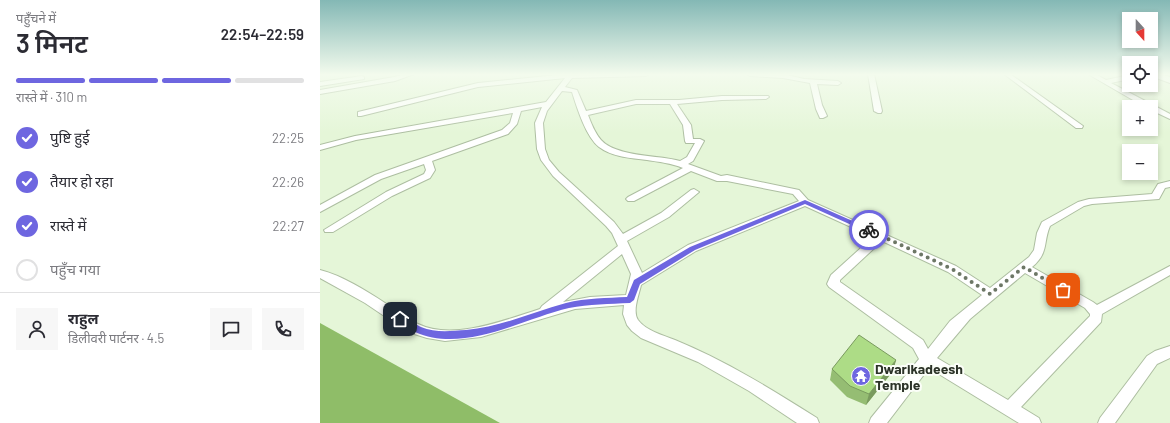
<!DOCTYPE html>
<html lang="hi">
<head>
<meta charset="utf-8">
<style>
	:root { --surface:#fff; --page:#f7f7f7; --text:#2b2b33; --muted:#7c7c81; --line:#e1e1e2; --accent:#6e66e0 }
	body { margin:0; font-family:Barlow,"Noto Sans Devanagari",sans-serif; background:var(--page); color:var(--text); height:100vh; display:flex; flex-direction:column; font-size:15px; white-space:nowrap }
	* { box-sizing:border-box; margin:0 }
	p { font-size:13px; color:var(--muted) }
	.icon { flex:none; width:22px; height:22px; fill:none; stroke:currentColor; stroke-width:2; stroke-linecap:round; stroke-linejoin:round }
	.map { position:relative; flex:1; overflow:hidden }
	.details { display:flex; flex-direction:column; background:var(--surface); width:320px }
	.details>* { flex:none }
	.needle { width:26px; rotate:159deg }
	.tools { position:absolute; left:802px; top:12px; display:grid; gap:8px }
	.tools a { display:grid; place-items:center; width:36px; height:36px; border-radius:0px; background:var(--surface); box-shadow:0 2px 6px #0003; font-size:20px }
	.pin { position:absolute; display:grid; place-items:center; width:34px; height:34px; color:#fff; margin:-17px; border-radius:8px; box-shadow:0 2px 6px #0006 }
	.courier { position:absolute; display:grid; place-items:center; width:40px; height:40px; margin:-20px; border:3px solid #6e66e0; border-radius:50%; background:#fff; color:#222; box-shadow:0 1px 5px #0007 }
	.headline em { font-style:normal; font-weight:600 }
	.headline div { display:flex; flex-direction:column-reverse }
	.headline { display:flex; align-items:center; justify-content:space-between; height:68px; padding:0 16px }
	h1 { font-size:26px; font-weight:600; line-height:30px }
	.bar { display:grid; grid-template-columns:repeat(4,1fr); gap:6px 4px; align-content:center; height:48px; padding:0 16px }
	.bar i { height:5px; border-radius:3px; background:var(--line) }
	.bar .on { background:var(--accent) }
	.bar p { grid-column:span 4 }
	.line { display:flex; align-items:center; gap:10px; padding:0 16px; border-top:1px solid var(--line) }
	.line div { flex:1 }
	.round { display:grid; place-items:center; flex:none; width:42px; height:42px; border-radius:0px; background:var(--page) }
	ol { padding:0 16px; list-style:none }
	li { display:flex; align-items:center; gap:12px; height:44px }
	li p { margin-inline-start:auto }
	li .icon { padding:4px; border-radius:50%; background:var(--accent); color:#fff; stroke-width:4 }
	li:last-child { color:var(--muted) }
	li i { width:22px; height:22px; border:2px solid var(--line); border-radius:50% }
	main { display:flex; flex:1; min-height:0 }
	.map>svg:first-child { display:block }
	.water { fill:#8fbd68 }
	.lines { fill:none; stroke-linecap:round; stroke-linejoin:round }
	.street-casing { stroke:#adbea1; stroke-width:2 }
	.secondary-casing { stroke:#adbea1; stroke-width:2 }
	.street { fill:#fff; fill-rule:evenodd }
	.secondary { fill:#fff; fill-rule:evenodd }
	.wall { fill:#95bd73 }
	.shaded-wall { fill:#799a5e }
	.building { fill:#addc86; stroke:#799a5e }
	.route { fill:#6e66e0 }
	.done { stroke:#6d7766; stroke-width:4; stroke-dasharray:0 7.2 }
	.labels { text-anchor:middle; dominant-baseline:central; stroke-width:4; stroke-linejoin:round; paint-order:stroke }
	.near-poi-label { font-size:14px; font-weight:bold; fill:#2c3328; stroke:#fbfef8; text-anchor:start }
</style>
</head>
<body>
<main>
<section class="details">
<div class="headline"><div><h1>3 मिनट</h1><p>पहुँचने में</p></div><em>22:54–22:59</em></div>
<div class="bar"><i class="on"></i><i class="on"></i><i class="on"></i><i></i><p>रास्ते में · 310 m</p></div>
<ol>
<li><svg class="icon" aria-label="check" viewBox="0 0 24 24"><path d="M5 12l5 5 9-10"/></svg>पुष्टि हुई<p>22:25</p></li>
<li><svg class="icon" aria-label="check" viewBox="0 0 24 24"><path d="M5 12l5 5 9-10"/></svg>तैयार हो रहा<p>22:26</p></li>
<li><svg class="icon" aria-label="check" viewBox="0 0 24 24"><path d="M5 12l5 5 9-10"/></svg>रास्ते में<p>22:27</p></li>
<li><i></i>पहुँच गया</li>
</ol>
<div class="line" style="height:72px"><a class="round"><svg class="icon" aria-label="person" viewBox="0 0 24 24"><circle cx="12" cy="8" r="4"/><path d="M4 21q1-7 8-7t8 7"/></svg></a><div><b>राहुल</b><p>डिलीवरी पार्टनर · 4.5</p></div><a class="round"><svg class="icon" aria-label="chat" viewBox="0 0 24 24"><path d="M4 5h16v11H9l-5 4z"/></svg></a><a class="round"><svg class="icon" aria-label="phone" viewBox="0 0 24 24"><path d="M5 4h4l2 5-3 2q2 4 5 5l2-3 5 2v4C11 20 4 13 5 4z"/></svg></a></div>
</section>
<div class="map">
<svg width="850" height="423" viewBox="0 0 850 423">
	<rect width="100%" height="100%" fill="#e5f6d8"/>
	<path class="water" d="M0 323 180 423H0Z"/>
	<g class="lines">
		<defs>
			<path id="street" d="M86 74H94L75 81 0 94V90L74 77Z
				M247 74H329L326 76 252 78 245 87 257 90 266 111 316 100H359L402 96H448L449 97 446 99 402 100 357 104 371 125 373 139H380L384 141 373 161 368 164 401 176 407 175 479 190 488 200 636 266 670 288 709 257 714 250 717 233 722 222 758 202 769 199 832 194 838 184 850 181V187L845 188 839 199 772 204 764 206 730 226C723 242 729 253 712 267L773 302 777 305 850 266V275L782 314 781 322 701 407 719 418 721 423H699L609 368 567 423H549L551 418 599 359 593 348 509 287 507 284 511 275 553 237 485 206 376 251 321 285C319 295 312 311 318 320 326 331 343 335 355 340 406 361 451 389 497 418L499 423H477L429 391 378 362 321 338 312 331 307 325 303 314 304 305 255 309 161 337 125 341 107 338 88 332 45 303 0 278V270C23 276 45 290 65 303 76 310 86 319 98 324 133 341 185 320 220 309L222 306 298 246 292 233 286 226 233 176 221 160 217 149 215 123 222 107 201 111 197 124 188 134 112 161 115 170 110 178 72 196 13 232H5L4 230 66 192 104 174 106 170 104 164 61 179 0 212V205L55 175 182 130 190 123 193 113 36 140 0 150V145L35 136 226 102 245 78 158 87 41 116H38V112L158 83ZM242 91 252 92C257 108 266 137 279 147 292 157 311 158 327 160 339 162 351 163 363 168L308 197 306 199 308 201H314L371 171 397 181H407L473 194 479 201 368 245 322 273 307 241 349 217 379 192 374 189 371 190 341 213 303 234 294 222 239 172 229 160 225 149 223 123 227 111ZM316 104H350L363 125 365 141 366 143H375L367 157 360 161C339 155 296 157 281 140 275 133 271 123 268 115ZM562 241 628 272 662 295 630 321 608 349 603 340 520 282V280ZM302 254 311 274 306 295 270 297 243 302ZM705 273 765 308 770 314V316L688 400 617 358 650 319Z
				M427 74H463L484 79 518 81 521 83 518 85 497 84 502 105 507 116 503 118H500L496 109 490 83 463 78 430 76Z
				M548 74H554L562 111 561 113H558L554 111Z
				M684 74H690L763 126 762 128H756Z
				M768 74H775L786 80 809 75V79L791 83 850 114V119L831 110V107H825Z
				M42 76 44 77V79L0 86V82Z
				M850 346V358L837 364 795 423H778L780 418 827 356 835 351Z"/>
			<path id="secondary" d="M831 74H841L850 77V83L831 76Z"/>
		</defs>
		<use href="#street" class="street-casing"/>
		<use href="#secondary" class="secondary-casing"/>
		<use href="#street" class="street"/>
		<use href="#secondary" class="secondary"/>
	</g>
	<path class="wall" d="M576 360 573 371 546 405 527 397 510 380 512 369Z"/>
	<path class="shaded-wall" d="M576 360 573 371 546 405 549 394Z"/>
	<path class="building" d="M539 335 576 360 549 394 530 386 512 369Z"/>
	<linearGradient id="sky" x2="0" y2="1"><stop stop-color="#84b8b5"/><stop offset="0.56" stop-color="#f3fbed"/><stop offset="1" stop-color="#f3fbed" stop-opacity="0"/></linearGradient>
	<rect width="850" height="133" fill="url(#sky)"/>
	<path class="route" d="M485 200 553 230 549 232H547L485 204 375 250 320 284 314 300 310 303C290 304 269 304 249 308 202 319 144 354 95 332 89 329 79 325 75 319L77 316C84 314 94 324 101 327 115 333 131 331 146 330 181 327 213 312 246 303 266 298 287 298 307 297L314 280 370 247Z"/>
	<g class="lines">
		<path class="done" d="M549 230 632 269 670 294 704 267 743 290"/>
	</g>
	<defs>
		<symbol id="temple-disc" viewBox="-11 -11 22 22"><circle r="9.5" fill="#6e66e0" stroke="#fbfef8"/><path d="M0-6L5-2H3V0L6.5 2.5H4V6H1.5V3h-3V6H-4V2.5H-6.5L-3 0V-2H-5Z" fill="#fff"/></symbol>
	</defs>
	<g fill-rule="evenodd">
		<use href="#temple-disc" x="530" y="365" width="22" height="22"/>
	</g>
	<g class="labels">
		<g class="near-poi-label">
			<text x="555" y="368">Dwarikadeesh<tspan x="555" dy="16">Temple</tspan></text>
		</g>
	</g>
</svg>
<div class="tools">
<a><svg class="needle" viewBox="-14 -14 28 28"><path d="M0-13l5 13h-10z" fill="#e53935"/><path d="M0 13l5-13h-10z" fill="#7c7c81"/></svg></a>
<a><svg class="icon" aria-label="locate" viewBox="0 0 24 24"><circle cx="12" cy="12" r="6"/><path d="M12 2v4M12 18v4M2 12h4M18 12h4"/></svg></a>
<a>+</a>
<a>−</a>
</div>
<div class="pin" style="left:743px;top:290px;background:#ea580c"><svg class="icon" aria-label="bag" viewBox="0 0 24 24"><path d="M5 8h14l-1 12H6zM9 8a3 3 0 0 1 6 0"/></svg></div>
<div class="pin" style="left:80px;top:319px;background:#1f2937"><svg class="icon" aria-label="home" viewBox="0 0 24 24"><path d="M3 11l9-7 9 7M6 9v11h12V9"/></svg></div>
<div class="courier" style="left:549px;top:230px"><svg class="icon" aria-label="bike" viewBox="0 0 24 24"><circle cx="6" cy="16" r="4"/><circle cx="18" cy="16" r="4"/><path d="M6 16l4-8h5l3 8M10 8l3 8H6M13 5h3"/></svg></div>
</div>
</main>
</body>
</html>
